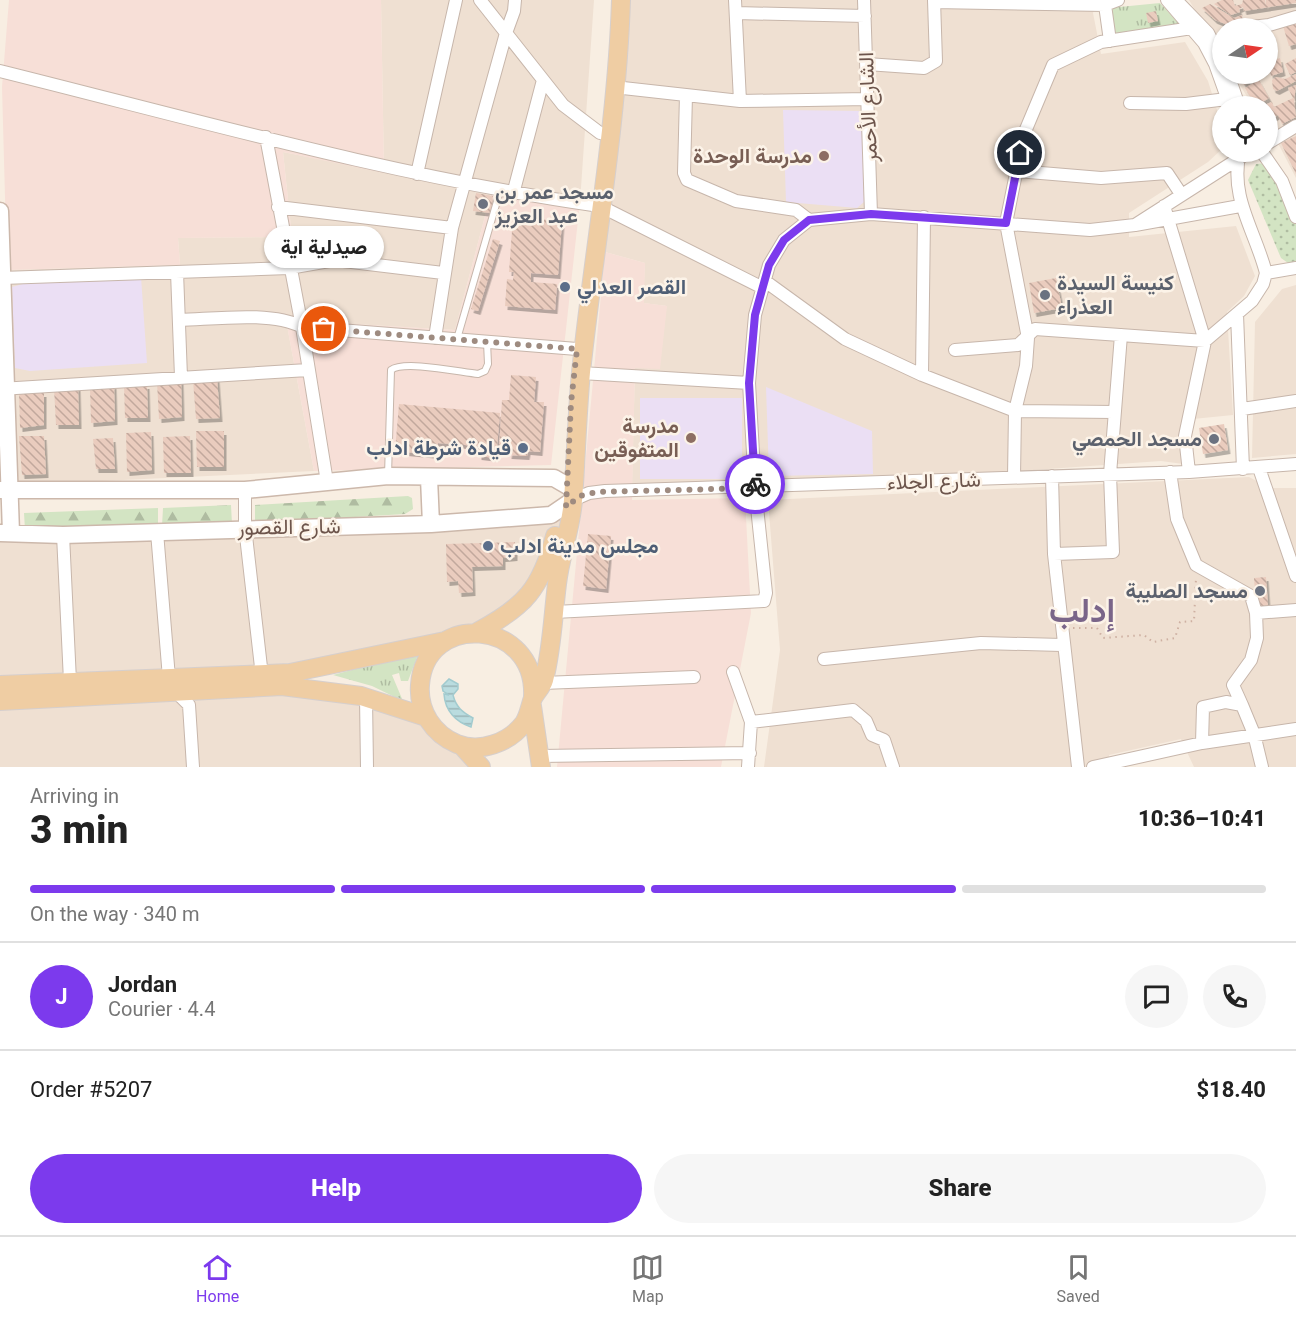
<!DOCTYPE html>
<html lang="en">
<head>
<meta charset="utf-8">
<style>
	:root { --surface:#fff; --page:#f6f6f6; --text:#222; --muted:#767676; --line:#e0e0e0; --accent:#7c3aed }
	body { margin:0; font-family:Roboto,Vazirmatn,sans-serif; background:var(--page); color:var(--text); height:100vh; display:flex; flex-direction:column; font-size:22px; white-space:nowrap }
	* { box-sizing:border-box; margin:0 }
	p { font-size:20px; color:var(--muted) }
	.icon { flex:none; width:33px; height:33px; fill:none; stroke:currentColor; stroke-width:2; stroke-linecap:round; stroke-linejoin:round }
	.map { position:relative; height:767px; overflow:hidden }
	.drawer { display:flex; flex-direction:column; background:var(--surface); flex:1 }
	.drawer>* { flex:none }
	.needle { width:39px; rotate:77deg }
	.controls { position:absolute; left:1212px; top:18px; display:grid; gap:12px }
	.controls a { display:grid; place-items:center; width:66px; height:66px; border-radius:50%; background:var(--surface); box-shadow:0 2px 4px #0004; font-size:30px }
	.pin { position:absolute; display:grid; place-items:center; width:51px; height:51px; color:#fff; margin:-26px; border:3px solid #fff; border-radius:50%; box-shadow:0 2px 6px #0007 }
	.courier { position:absolute; display:grid; place-items:center; width:60px; height:60px; margin:-30px; border:4px solid #7c3aed; border-radius:50%; background:#fff; color:#222; box-shadow:0 2px 8px #0007 }
	.bubble { position:absolute; height:42px; border-radius:21px; background:var(--surface); box-shadow:0 2px 4px #0004; font-size:20px; font-weight:800; line-height:42px; text-align:center }
	.overview em { font-style:normal; font-weight:800 }
	.overview div { display:flex; flex-direction:column-reverse }
	.overview { display:flex; align-items:center; justify-content:space-between; height:102px; padding:0 30px }
	h1 { font-size:39px; font-weight:800; line-height:45px }
	.bar { display:grid; grid-template-columns:repeat(4,1fr); gap:9px 6px; align-content:center; height:72px; padding:0 30px }
	.bar i { height:8px; border-radius:4px; background:var(--line) }
	.bar .active { background:var(--accent) }
	.bar p { grid-column:span 4 }
	.line { display:flex; align-items:center; gap:15px; padding:0 30px; border-top:2px solid var(--line) }
	.line div { flex:1 }
	.round { display:grid; place-items:center; flex:none; width:63px; height:63px; border-radius:32px; background:var(--page) }
	.cta { display:flex; gap:12px; margin-top:auto; padding:12px 30px }
	.cta a { flex:1; height:69px; border-radius:36px; background:var(--accent); color:#fff; font-size:24px; font-weight:800; line-height:69px; text-align:center }
	.cta a+a { background:var(--page); color:var(--text) }
	.menu { display:flex; justify-content:space-around; align-items:center; height:84px; border-top:2px solid var(--line); background:var(--surface); font-size:16px; color:var(--muted) }
	.menu a { display:grid; justify-items:center; gap:3px }
	.menu .active { color:var(--accent) }
	.map>svg:first-child { display:block }
	.residential { fill:#efe0d2 }
	.commercial { fill:#f7dfd7 }
	.education { fill:#ebdff4 }
	.grass { fill:url(#grass-tufts) }
	.forest { fill:url(#forest-firs) }
	.park { fill:url(#park-dots) }
	.water { fill:url(#water-rules); stroke:#a2cbcf; stroke-width:1.5 }
	.building { fill:url(#building-back-hatch); filter:url(#shadow) }
	.lines { fill:none; stroke-linecap:round; stroke-linejoin:round }
	.lane-casing { stroke:#c7b6ab; stroke-width:8 }
	.street-casing { stroke:#c7b6ab; stroke-width:14 }
	.secondary-casing { stroke:#ccb8ab; stroke-width:19 }
	.primary-casing { stroke:#d6cfcd; stroke-width:20 }
	.path { stroke:#ceb0a2; stroke-width:2; stroke-dasharray:1.5 4.5; stroke-linecap:butt }
	.lane { stroke:#fff; stroke-width:6 }
	.street { stroke:#fff; stroke-width:12 }
	.secondary { stroke:#fff; stroke-width:16 }
	.primary { stroke:#efcda3; stroke-width:18 }
	.done { stroke:#9e8b80; stroke-width:6; stroke-dasharray:0 10.8 }
	.route { stroke:#7c3aed; stroke-width:8 }
	.education-dot { fill:#8d6e63; stroke:#fcf3e8; stroke-width:2 }
	.worship-dot { fill:#6b7280; stroke:#fcf3e8; stroke-width:2 }
	.service-dot { fill:#5c6f8a; stroke:#fcf3e8; stroke-width:2 }
	.labels { text-anchor:middle; dominant-baseline:central; stroke-width:5; stroke-linejoin:round; paint-order:stroke }
	.street-label { font-size:21px; fill:#6d554c; stroke:#fcf3e8 }
	.education-label { font-size:21px; font-weight:bold; fill:#785e54; stroke:#fcf3e8; text-anchor:end }
	.worship-label { font-size:21px; font-weight:bold; fill:#5b616d; stroke:#fcf3e8; text-anchor:start }
	.service-label { font-size:21px; font-weight:bold; fill:#4e5e75; stroke:#fcf3e8; text-anchor:start }
	.town-label { font-size:33px; font-weight:bold; fill:#7a6589; stroke:#fcf3e8 }
</style>
</head>
<body>
<div class="map">
<svg width="1296" height="767" viewBox="0 0 1296 767">
	<defs>
		<pattern id="grass-tufts" width="24" height="20" patternUnits="userSpaceOnUse" patternTransform="scale(1.5)"><rect width="24" height="20" fill="#d3e4c3"/><path d="M3 7l-1-3M5 7V3M7 7l1-3M15 17l-1-3M17 17v-4M19 17l1-3" fill="none" stroke="#afbca1"/></pattern>
		<pattern id="forest-firs" width="22" height="20" patternUnits="userSpaceOnUse" patternTransform="scale(1.5)"><rect width="22" height="20" fill="#d3e4c3"/><path d="M5 1l3.5 6h-7zM16 11l3.5 6h-7z" fill="#afbca1"/></pattern>
		<pattern id="park-dots" width="8" height="8" patternUnits="userSpaceOnUse" patternTransform="scale(1.5)"><rect width="8" height="8" fill="#d3e4c3"/><path d="M2 2h.1M6 6h.1" fill="none" stroke="#afbca1" stroke-width="1.8" stroke-linecap="round"/></pattern>
		<pattern id="water-rules" width="6" height="5" patternUnits="userSpaceOnUse" patternTransform="scale(1.5)"><rect width="6" height="5" fill="#badcdf"/><path d="M0 2.5h6" fill="none" stroke="#9bb5b7"/></pattern>
		<pattern id="building-back-hatch" width="6" height="6" patternUnits="userSpaceOnUse" patternTransform="scale(1.5)"><rect width="6" height="6" fill="#eaccbe"/><path d="M-1 5l2 2M0 0l6 6M5-1l2 2" fill="none" stroke="#c2a89d"/></pattern>
		<filter id="shadow"><feDropShadow dx="2.5" dy="4" stdDeviation="0" flood-color="#0004"/></filter>
	</defs>
	<rect width="100%" height="100%" fill="#f8eee2"/>
	<path class="residential" d="M381 0H594L580 202 494 182 455 330 286 320 314 471 16 485 7 270 180 265 178 238 292 237 283 152 384 172Z
		M628 0H1097L1093 13 1101 54 1185 42 1208 81 1222 126V149L1208 162 1129 213V237L1236 226 1255 276 1244 296 1227 312 1233 415 1183 420V464L1161 461 1005 472 632 484 635 368 667 306 643 303 645 263 605 252Z
		M1189 0H1296V178L1268 124V106H1253L1233 74H1268V28H1222V56Z
		M1296 285V454L1252 458 1255 322 1282 289Z
		M1249 477 1270 488H1296V767H1194L1181 739 1109 755 1110 767H764L780 650 768 500Z
		M561 518 555 561 531 607 488 637 282 671 0 685V533Z
		M282 686 430 720 478 767H0V701Z"/>
	<path class="commercial" d="M9 0H381L384 173 283 152 292 237 178 238 180 265 7 270 2 87Z
		M494 182 580 202 551 465 314 471 286 320 455 330Z
		M605 252 645 263 644 303 667 306 660 369 635 368 632 500 745 498 751 613 721 767H557Z"/>
	<path class="education" d="M783 110 862 111 864 202 857 208 786 202Z
		M141 277 147 363 30 371 15 368 12 287 30 282Z
		M766 387 872 431 873 474 769 476Z
		M640 398H742V479H640Z"/>
	<path class="grass" d="M1160 3 1183 28 1112 39 1109 8Z
		M419 652 408 681H401L399 673 392 675 403 701 372 686 333 675Z"/>
	<path class="forest" d="M408 496 412 498 413 509 405 514 255 523V505Z
		M231 505 232 524 162 526 163 508Z
		M158 508V526L25 530 24 513Z"/>
	<path class="park" d="M1266 163 1272 164 1296 223V261L1288 263 1281 258 1248 180 1256 164Z"/>
	<path class="water" d="M449 679 458 684V689L453 695C456 707 462 712 473 718L471 727C456 722 445 711 444 694L449 695 443 691 442 686Z"/>
	<path class="building" d="M1222 0H1233L1235 6 1242 4 1243 0H1265L1266 6V0H1296V3L1244 11 1243 7 1239 9 1240 12 1231 15 1214 4Z
		M1210 4 1234 18 1242 15 1243 23 1228 25 1215 20 1202 8Z
		M1156 11 1158 21 1148 23 1146 13Z
		M1296 22V44L1289 46 1283 26Z
		M1280 58 1283 72 1271 76 1268 63Z
		M1296 58V72L1290 75 1285 64Z
		M1239 74H1254L1257 79 1244 85Z
		M1296 74V81L1277 91 1273 89 1272 80 1276 77 1285 79Z
		M1259 80 1269 98 1256 106 1245 88Z
		M1296 85 1294 101 1296 117 1282 124 1278 115 1271 119 1268 115V106H1262L1272 102 1274 107 1293 98 1288 88Z
		M1296 136V174L1281 143Z
		M476 193 493 196 491 213 473 211Z
		M513 217 562 221 558 275 531 273V282L557 284 555 310 505 306 507 279 513 280 514 272H509Z
		M493 239 500 241 478 311 471 309Z
		M1056 278 1062 308 1034 313 1029 283Z
		M511 375 536 377 534 402H544L540 452 528 451 527 456 509 455 510 449H499L502 400H509Z
		M217 378 220 418 196 419 193 380Z
		M181 380 182 417 159 419 157 382Z
		M114 385 115 421 91 423 90 388Z
		M124 385H147L148 418H125Z
		M78 387 79 425H56L54 388Z
		M19 393H44V425L20 428Z
		M399 404 500 413 496 458 479 456V446L438 443 437 455 395 451Z
		M1224 424 1228 450 1203 454 1199 428Z
		M196 431H224V467H197Z
		M151 432 152 470 127 472 126 433Z
		M19 436H44L46 474 22 475Z
		M190 436 191 473H164L163 437Z
		M113 438 115 469H96L93 439Z
		M588 534 611 536 606 589 583 586Z
		M515 542V557L503 558V566L472 567 473 592 459 593 458 581 447 582 446 544Z
		M1266 577 1268 606H1256L1254 578Z"/>
	<g class="lines">
		<defs>
			<path id="lane" d="M457 339 500 191
				M388 476 391 370C404 360 459 372 478 374L485 371 488 364 487 342"/>
			<path id="street" d="M480 0 563 105 600 133
				M735 0 740 101
				M864 0 871 214
				M1167 0 1204 43 1215 64 1230 106
				M1176 0 1208 33 1222 61
				M934 2 1105 5
				M736 13 865 16
				M1243 28 1269 25 1296 17
				M1110 41 1105 5 1118 0
				M867 64 924 68 936 61 934 0
				M0 71C197 120 393 176 593 205
				M1228 74 1239 106
				M614 87 740 101 868 99
				M686 95 684 173 687 180 736 201 796 210 809 220
				M1130 103 1186 104 1227 99
				M266 137 302 327 327 482
				M1268 143 1296 126
				M1262 152 1282 181 1296 217
				M1017 171 1101 178 1167 173 1181 194
				M417 174 456 0
				M513 194 543 80
				M1240 206 1135 225 1249 152
				M278 207 452 228
				M602 207 763 288
				M177 272 181 377
				M1266 273 1296 268
				M2 278 289 268 335 260 443 273
				M765 281 845 339 922 375 1015 411 1115 412
				M1237 314 1243 469
				M180 320C215 319 272 311 302 327L577 349
				M435 338 452 228 506 33 514 11 515 0
				M955 350 1018 345 1035 329 1205 341 1164 206
				M581 373 749 383
				M922 375 924 217
				M0 389 308 370
				M1242 409 1296 401
				M1259 468 1296 576
				M1170 472 1177 519 1196 565 1251 596 1256 613 1296 610
				M1189 472 1185 436 1205 341 1252 301 1263 284 1266 273C1255 230 1229 197 1240 152
				M1052 476 1054 554 1078 767
				M1014 477 1015 411 1026 366 1028 338 1006 223 1024 134 1053 65 1101 42 1192 28
				M245 490V527L262 676
				M573 500 589 493 605 491 1189 472 1296 464
				M157 532 169 678 176 692 189 705 193 767
				M63 535 70 681
				M1054 554 1113 552 1110 474 1121 335
				M555 612 764 601 766 593 755 488 749 383 755 315 769 265 784 240 809 220 871 214 1090 230 1135 225
				M824 659 981 643 1062 645
				M733 672 751 722 748 767
				M543 683 694 677
				M366 698 367 767
				M1242 705 1233 685 1251 660 1257 638 1256 613
				M751 722 853 710 866 721 872 735 884 740 893 767
				M1202 743 1203 707 1226 702 1242 705 1254 734 1262 767
				M540 756 750 753
				M1093 767 1202 743 1296 729"/>
			<path id="secondary" d="M0 211 11 533
				M429 478 431 524
				M0 490H245L388 476 554 478 573 489
				M0 533 63 535 431 524 551 515 573 500"/>
			<path id="primary" d="M477 632C525 607 541 588 555 536
				M0 685 290 673 445 641
				M533 697C537 618 425 611 420 685 418 711 433 734 457 744 480 753 509 743 524 723 529 715 530 706 533 698 536 692 542 687 544 680 552 649 553 616 557 584 560 556 571 529 573 500 576 458 577 415 581 372 594 248 617 125 621 0
				M0 701 282 686 361 696 426 717
				M532 706 541 767
				M462 746 481 767"/>
		</defs>
		<use href="#lane" class="lane-casing"/>
		<use href="#street" class="street-casing"/>
		<use href="#secondary" class="secondary-casing"/>
		<use href="#primary" class="primary-casing"/>
		<path class="path" d="M1073 628H1097L1103 638 1144 635 1153 642 1175 638 1180 622 1194 621 1196 578"/>
		<use href="#lane" class="lane"/>
		<use href="#street" class="street"/>
		<use href="#secondary" class="secondary"/>
		<use href="#primary" class="primary"/>
	</g>
	<g class="lines">
		<path class="done" d="M324 329 577 349 571 403 566 507 580 496 597 492 755 488V484"/>
		<path class="route" d="M755 484 749 383 755 315 769 265 784 240 809 220 871 214 1006 223 1020 153"/>
	</g>
	<g class="education-dot">
		<circle cx="824" cy="156" r="6"/>
		<circle cx="691" cy="438" r="6"/>
	</g>
	<g class="worship-dot">
		<circle cx="483" cy="204" r="6"/>
		<circle cx="1045" cy="295" r="6"/>
		<circle cx="1214" cy="439" r="6"/>
		<circle cx="1260" cy="591" r="6"/>
	</g>
	<g class="service-dot">
		<circle cx="565" cy="287" r="6"/>
		<circle cx="523" cy="448" r="6"/>
		<circle cx="488" cy="546" r="6"/>
	</g>
	<g class="labels">
		<g class="street-label">
			<text transform="translate(868 107) rotate(-92)">الشارع الأحمر</text>
			<text transform="translate(934 481) rotate(-2)">شارع الجلاء</text>
			<text transform="translate(289 527) rotate(-1)">شارع القصور</text>
		</g>
		<g class="education-label">
			<text x="812" y="156">مدرسة الوحدة</text>
			<text x="679" y="426">مدرسة<tspan x="679" dy="24">المتفوقين</tspan></text>
		</g>
		<g class="worship-label">
			<text x="495" y="192">مسجد عمر بن<tspan x="495" dy="24">عبد العزيز</tspan></text>
			<text x="1057" y="283">كنيسة السيدة<tspan x="1057" dy="24">العذراء</tspan></text>
			<text x="1202" y="439" text-anchor="end">مسجد الحمصي</text>
			<text x="1248" y="591" text-anchor="end">مسجد الصليبة</text>
		</g>
		<g class="service-label">
			<text x="577" y="287">القصر العدلي</text>
			<text x="511" y="448" text-anchor="end">قيادة شرطة ادلب</text>
			<text x="500" y="546">مجلس مدينة ادلب</text>
		</g>
		<g class="town-label">
			<text x="1082" y="610">إدلب</text>
		</g>
	</g>
</svg>
<div class="controls">
<a><svg class="needle" viewBox="-14 -14 28 28"><path d="M0-13l5 13h-10z" fill="#e53935"/><path d="M0 13l5-13h-10z" fill="#767676"/></svg></a>
<a><svg class="icon" aria-label="locate" viewBox="0 0 24 24"><circle cx="12" cy="12" r="6"/><path d="M12 2v4M12 18v4M2 12h4M18 12h4"/></svg></a>
</div>
<div class="pin" style="left:324px;top:329px;background:#ea580c"><svg class="icon" aria-label="bag" viewBox="0 0 24 24"><path d="M5 8h14l-1 12H6zM9 8a3 3 0 0 1 6 0"/></svg></div>
<div class="pin" style="left:1020px;top:153px;background:#1f2937"><svg class="icon" aria-label="home" viewBox="0 0 24 24"><path d="M3 11l9-7 9 7M6 9v11h12V9"/></svg></div>
<div class="courier" style="left:755px;top:484px"><svg class="icon" aria-label="bike" viewBox="0 0 24 24"><circle cx="6" cy="16" r="4"/><circle cx="18" cy="16" r="4"/><path d="M6 16l4-8h5l3 8M10 8l3 8H6M13 5h3"/></svg></div>
<div class="bubble" style="left:264px;top:226px;width:120px">صيدلية اية</div>
</div>
<section class="drawer">
<div class="overview"><div><h1>3 min</h1><p>Arriving in</p></div><em>10:36–10:41</em></div>
<div class="bar"><i class="active"></i><i class="active"></i><i class="active"></i><i></i><p>On the way · 340 m</p></div>
<div class="line" style="height:108px"><b class="round" style="background:var(--accent);color:#fff">J</b><div><b>Jordan</b><p>Courier · 4.4</p></div><a class="round"><svg class="icon" aria-label="chat" viewBox="0 0 24 24"><path d="M4 5h16v11H9l-5 4z"/></svg></a><a class="round"><svg class="icon" aria-label="phone" viewBox="0 0 24 24"><path d="M5 4h4l2 5-3 2q2 4 5 5l2-3 5 2v4C11 20 4 13 5 4z"/></svg></a></div>
<div class="line" style="height:78px"><div>Order #5207</div><b>$18.40</b></div>
<div class="cta"><a>Help</a><a>Share</a></div>
</section>
<nav class="menu">
<a class="active"><svg class="icon" aria-label="home" viewBox="0 0 24 24"><path d="M3 11l9-7 9 7M6 9v11h12V9"/></svg>Home</a>
<a><svg class="icon" aria-label="map" viewBox="0 0 24 24"><path d="M3 6l6-2 6 2 6-2v14l-6 2-6-2-6 2zM9 4v14M15 6v14"/></svg>Map</a>
<a><svg class="icon" aria-label="saved" viewBox="0 0 24 24"><path d="M7 4h10v16l-5-4-5 4z"/></svg>Saved</a>
</nav>
</body>
</html>
